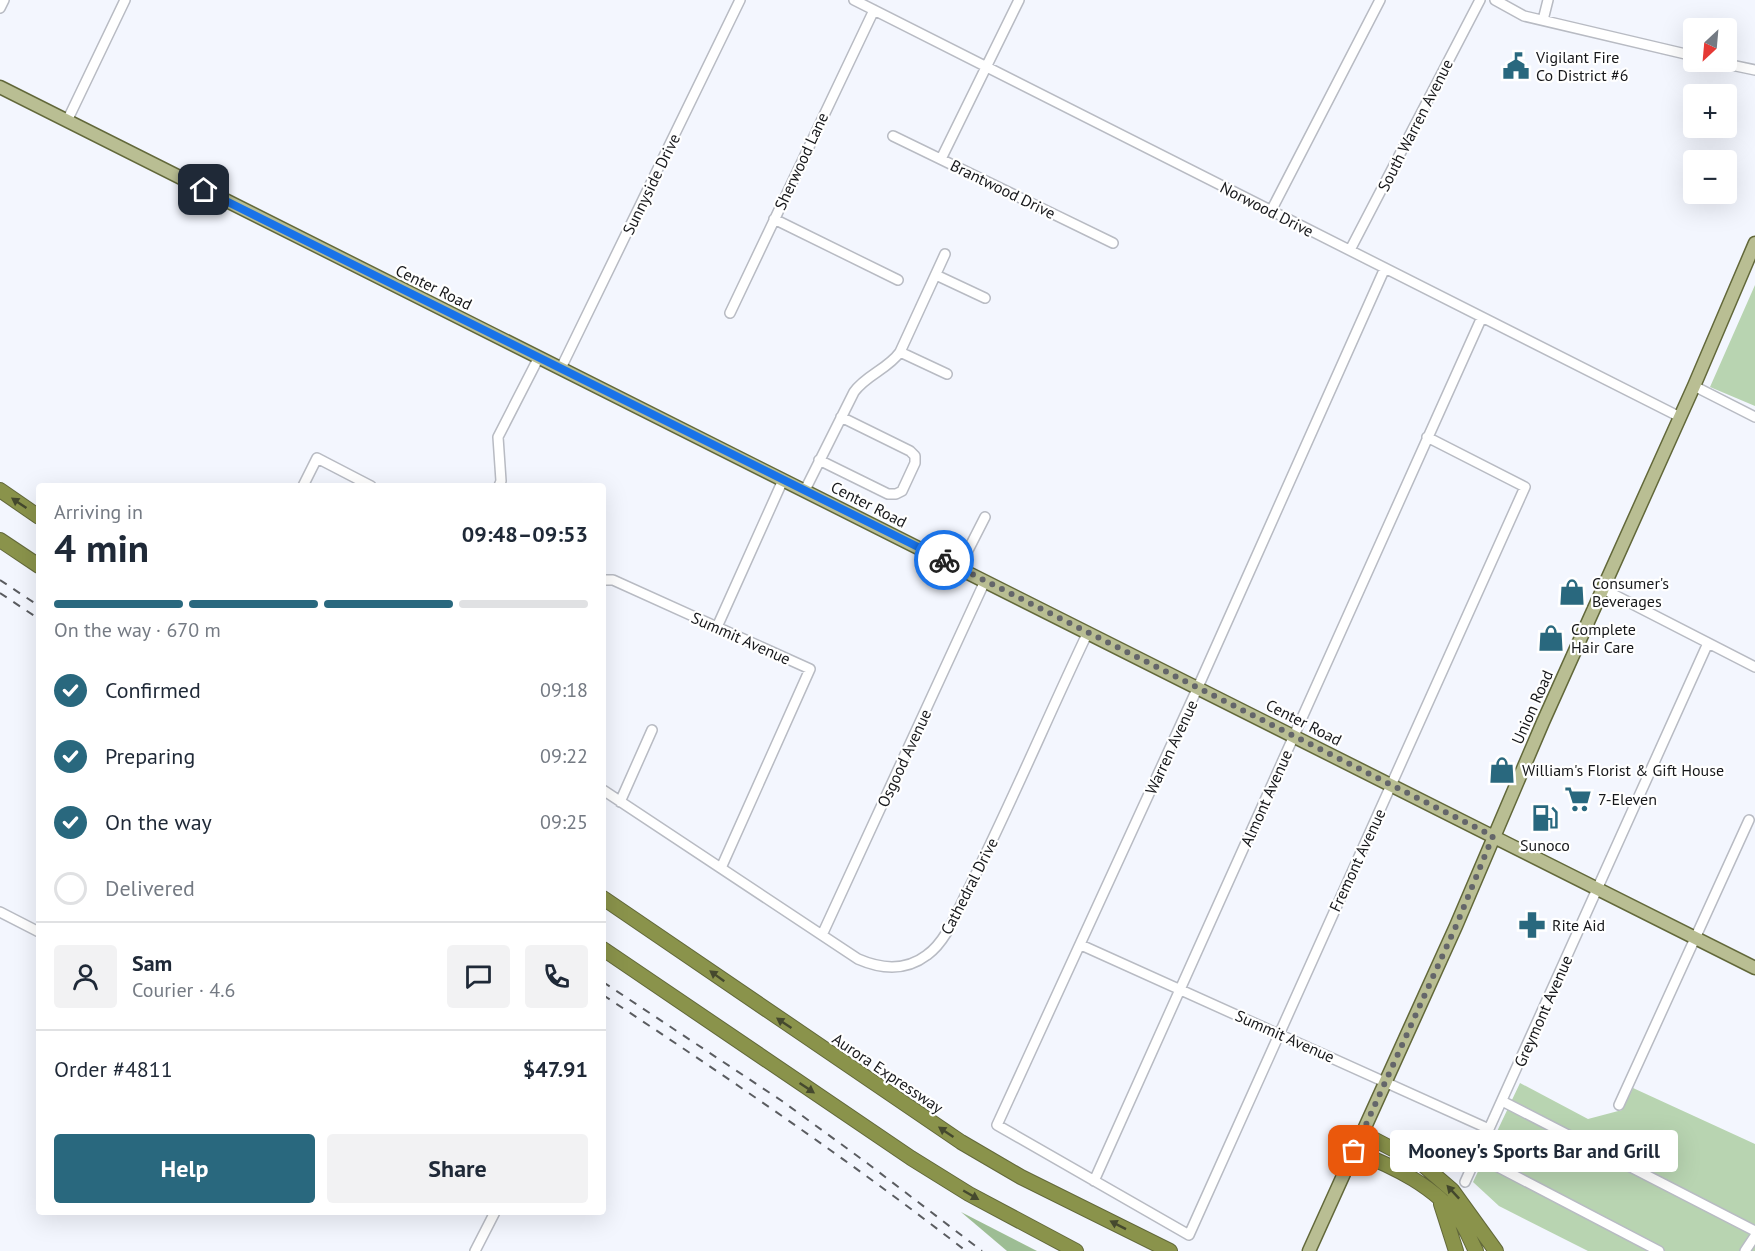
<!DOCTYPE html>
<html lang="en">
<head>
<meta charset="utf-8">
<style>
	:root { --surface:#fff; --page:#f2f2f3; --text:#1f2937; --muted:#747a83; --line:#e0e1e3; --accent:#29687e }
	body { margin:0; font-family:"PT Sans",sans-serif; background:var(--page); color:var(--text); height:100vh; display:flex; flex-direction:column; font-size:22px; white-space:nowrap }
	* { box-sizing:border-box; margin:0 }
	p { font-size:20px; color:var(--muted) }
	.icon { flex:none; width:33px; height:33px; fill:none; stroke:currentColor; stroke-width:2; stroke-linecap:round; stroke-linejoin:round }
	.map { position:relative; flex:1; overflow:hidden }
	.drawer { position:absolute; left:36px; top:483px; width:570px; height:732px; display:flex; flex-direction:column; background:var(--surface); border-radius:6px; box-shadow:0 6px 24px #0002 }
	.drawer>* { flex:none }
	.needle { width:39px; rotate:206deg }
	.buttons { position:absolute; left:1683px; top:18px; display:grid; gap:12px }
	.buttons a { display:grid; place-items:center; width:54px; height:54px; border-radius:6px; background:var(--surface); box-shadow:0 6px 24px #0002; font-size:30px }
	.pin { position:absolute; display:grid; place-items:center; width:51px; height:51px; color:#fff; margin:-26px; border-radius:12px; box-shadow:0 3px 9px #0006 }
	.courier { position:absolute; display:grid; place-items:center; width:60px; height:60px; margin:-30px; border:4px solid #1a73e8; border-radius:50%; background:#fff; color:#222; box-shadow:0 2px 8px #0007 }
	.bubble { position:absolute; height:42px; border-radius:6px; background:var(--surface); box-shadow:0 6px 24px #0002; font-size:20px; font-weight:600; line-height:42px; text-align:center }
	.headline em { font-style:normal; font-weight:600 }
	.headline div { display:flex; flex-direction:column-reverse }
	.headline { display:flex; align-items:center; justify-content:space-between; height:102px; padding:0 18px }
	h1 { font-size:39px; font-weight:600; line-height:45px }
	.bar { display:grid; grid-template-columns:repeat(4,1fr); gap:9px 6px; align-content:center; height:72px; padding:0 18px }
	.bar i { height:8px; border-radius:4px; background:var(--line) }
	.bar .active { background:var(--accent) }
	.bar p { grid-column:span 4 }
	.line { display:flex; align-items:center; gap:15px; padding:0 18px; border-top:2px solid var(--line) }
	.line div { flex:1 }
	.round { display:grid; place-items:center; flex:none; width:63px; height:63px; border-radius:6px; background:var(--page) }
	ol { padding:0 18px; list-style:none }
	li { display:flex; align-items:center; gap:18px; height:66px }
	li p { margin-inline-start:auto }
	li .icon { padding:6px; border-radius:50%; background:var(--accent); color:#fff; stroke-width:4 }
	li:last-child { color:var(--muted) }
	li i { width:33px; height:33px; border:3px solid var(--line); border-radius:50% }
	.action { display:flex; gap:12px; margin-top:auto; padding:12px 18px }
	.action a { flex:1; height:69px; border-radius:6px; background:var(--accent); color:#fff; font-size:24px; font-weight:600; line-height:69px; text-align:center }
	.action a+a { background:var(--page); color:var(--text) }
	.map>svg:first-child { display:block }
	.green { fill:#b8d4b1 }
	.forest { fill:#9dbd94 }
	.lines { fill:none; stroke-linecap:round; stroke-linejoin:round }
	.minor-casing { stroke:#b8bbc3; stroke-width:12 }
	.major-casing { stroke:#62683a; stroke-width:15 }
	.highway-casing { stroke:#62683a; stroke-width:16 }
	.minor { stroke:#fff; stroke-width:9 }
	.major { stroke:#b9be93; stroke-width:12 }
	.highway { stroke:#8a934b; stroke-width:14 }
	.rail { stroke:#5a5c60; stroke-width:2; stroke-dasharray:8 8; stroke-linecap:butt }
	.oneway { fill:#45492e }
	.done { stroke:#64666a; stroke-width:6; stroke-dasharray:0 10.8 }
	.route { stroke:#1a73e8; stroke-width:8 }
	.labels { text-anchor:middle; dominant-baseline:central; stroke-width:4.5; stroke-linejoin:round; paint-order:stroke }
	.poi-label { font-size:16px; fill:#17181b; stroke:#fff; text-anchor:start }
	.street-label { font-size:16px; fill:#17181b; stroke:#fff }
</style>
</head>
<body>
<div class="map">
<svg width="1755" height="1251" viewBox="0 0 1755 1251">
	<rect width="100%" height="100%" fill="#f3f6fe"/>
	<path class="green" d="M1755 285V406L1710 387Z
		M1520 1083 1588 1119 1622 1110 1633 1088 1755 1144V1251H1588L1499 1206 1473 1182Z"/>
	<path class="forest" d="M961 1212 1037 1251H1007Z"/>
	<g class="lines">
		<defs>
			<path id="minor" d="M854 0 1680 417
				M1495 0 1524 16 1694 56
				M0 8 4 0
				M1543 20 1548 0
				M1717 62 1755 70
				M67 121 125 0
				M893 136 1113 243
				M941 159 1019 0
				M1271 211 1380 0
				M774 219 898 280
				M1350 250 1480 0
				M1385 268 1198 687 997 1125 1189 1235 1525 487 1427 437
				M936 275 985 298
				M730 313 874 10
				M900 352 947 374
				M561 368 740 0
				M1694 386 1755 417
				M819 460 888 494H896L902 491 915 463V456L910 451 841 417
				M303 486 317 458 371 486
				M499 486 501 481 498 437 539 357
				M805 490 854 392C866 375 888 369 900 352L945 254
				M959 568 985 517
				M603 580H613L810 669 721 868
				M1603 589 1755 667
				M717 627 783 480
				M603 790 858 959C881 969 906 971 927 955 948 940 958 908 970 886 1012 802 1048 716 1088 632
				M620 802 652 730
				M0 912 39 932
				M822 935 985 581
				M1081 945 1489 1129
				M1502 1101 1755 1231
				M1619 1105 1749 820
				M1477 1156 1659 1251
				M1094 1181 1482 317
				M1465 1182 1708 643
				M475 1251 495 1212
				M1745 1251 1755 1236"/>
			<path id="major" d="M0 87 1755 968
				M1309 1251 1456 926 1543 722 1694 386 1755 243"/>
			<path id="highway" d="M0 490 39 517
				M0 540 39 566
				M603 898 961 1142 1021 1177 1170 1251
				M603 949 911 1158 969 1194 1076 1251
				M1362 1133 1423 1165 1452 1190 1496 1251
				M1354 1151C1393 1166 1437 1187 1461 1222 1467 1230 1471 1242 1476 1251
				M1441 1204 1456 1251"/>
		</defs>
		<use href="#minor" class="minor-casing"/>
		<use href="#major" class="major-casing"/>
		<use href="#highway" class="highway-casing"/>
		<use href="#minor" class="minor"/>
		<use href="#major" class="major"/>
		<use href="#highway" class="highway"/>
		<path class="rail" d="M0 580 39 606
			M0 593 39 619
			M603 982 782 1101 867 1163 982 1251
			M603 995C727 1077 849 1160 966 1251"/>
	</g>
	<defs><path id="oneway-solid" d="M-6-.8H1V-3.2L6.5 0L1 3.2V.8H-6Z" transform="scale(1.5)"/></defs>
	<g class="oneway">
		<use href="#oneway-solid" transform="translate(19 503) rotate(-146)"/>
		<use href="#oneway-solid" transform="translate(717 976) rotate(-144)"/>
		<use href="#oneway-solid" transform="translate(784 1023) rotate(-146)"/>
		<use href="#oneway-solid" transform="translate(807 1088) rotate(34)"/>
		<use href="#oneway-solid" transform="translate(946 1132) rotate(-146)"/>
		<use href="#oneway-solid" transform="translate(1453 1192) rotate(-133)"/>
		<use href="#oneway-solid" transform="translate(971 1195) rotate(30)"/>
		<use href="#oneway-solid" transform="translate(1118 1225) rotate(-153)"/>
	</g>
	<g class="lines">
		<path class="done" d="M944 560 1493 836 1456 926 1354 1151"/>
		<path class="route" d="M204 190 944 560"/>
	</g>
	<defs>
		<symbol id="civic-bare" viewBox="-9 -9 18 18"><path d="M-.6-6.5H3V-4.5H.6V-3L4-1V1h2V6H-6V1h2V-1L-.6-3ZM-1.2 2.5V6h2.4V2.5Z" fill="#29687e" stroke="#fff" stroke-width="2.5" paint-order="stroke"/></symbol>
		<symbol id="shop-bare" viewBox="-9 -9 18 18"><path d="M-5-2.5h2.3a2.7 3.5 0 0 1 5.4 0H5L5.5 6h-11ZM-1.5-2.5h3a1.5 2.3 0 0 0-3 0Z" fill="#29687e" stroke="#fff" stroke-width="2.5" paint-order="stroke"/></symbol>
		<symbol id="supermarket-bare" viewBox="-9 -9 18 18"><path d="M-6-5.5h2.5l.6 2H6L4.5 2H-2.5L-4.4-4H-6ZM-1.5 3.2a1.3 1.3 0 1 0 .1 0ZM3 3.2a1.3 1.3 0 1 0 .1 0Z" fill="#29687e" stroke="#fff" stroke-width="2.5" paint-order="stroke"/></symbol>
		<symbol id="fuel-bare" viewBox="-9 -9 18 18"><path d="M-5.5-6h7V0h2V4h1.3V-2.5L3-4.5l.8-.8L6-3V5H2.5V1h-1V6h-7ZM-4.2-4.7v3.2H.2V-4.7Z" fill="#29687e" stroke="#fff" stroke-width="2.5" paint-order="stroke"/></symbol>
		<symbol id="pharmacy-bare" viewBox="-9 -9 18 18"><path d="M-2-6h4v4h4v4h-4v4h-4v-4h-4v-4h4Z" fill="#29687e" stroke="#fff" stroke-width="2.5" paint-order="stroke"/></symbol>
	</defs>
	<g fill-rule="evenodd">
		<use href="#civic-bare" x="1497" y="47" width="38" height="38"/>
		<use href="#shop-bare" x="1553" y="573" width="38" height="38"/>
		<use href="#shop-bare" x="1532" y="619" width="38" height="38"/>
		<use href="#shop-bare" x="1483" y="751" width="38" height="38"/>
		<use href="#supermarket-bare" x="1559" y="780" width="38" height="38"/>
		<use href="#fuel-bare" x="1526" y="799" width="38" height="38"/>
		<use href="#pharmacy-bare" x="1513" y="906" width="38" height="38"/>
	</g>
	<g class="labels">
		<g class="poi-label">
			<text x="1536" y="57">Vigilant Fire<tspan x="1536" dy="18">Co District #6</tspan></text>
			<text x="1592" y="583">Consumer's<tspan x="1592" dy="18">Beverages</tspan></text>
			<text x="1571" y="629">Complete<tspan x="1571" dy="18">Hair Care</tspan></text>
			<text x="1522" y="770">William's Florist &amp; Gift House</text>
			<text x="1598" y="799">7-Eleven</text>
			<text x="1545" y="845" text-anchor="middle">Sunoco</text>
			<text x="1552" y="925">Rite Aid</text>
		</g>
		<g class="street-label">
			<text transform="translate(1415 125) rotate(-63)">South Warren Avenue</text>
			<text transform="translate(801 161) rotate(-65)">Sherwood Lane</text>
			<text transform="translate(651 184) rotate(-64)">Sunnyside Drive</text>
			<text transform="translate(1003 189) rotate(26)">Brantwood Drive</text>
			<text transform="translate(1267 209) rotate(27)">Norwood Drive</text>
			<text transform="translate(434 287) rotate(26)">Center Road</text>
			<text transform="translate(869 504) rotate(27)">Center Road</text>
			<text transform="translate(741 638) rotate(24)">Summit Avenue</text>
			<text transform="translate(1532 707) rotate(-66)">Union Road</text>
			<text transform="translate(1304 722) rotate(27)">Center Road</text>
			<text transform="translate(1171 747) rotate(-65)">Warren Avenue</text>
			<text transform="translate(904 758) rotate(-65)">Osgood Avenue</text>
			<text transform="translate(1266 798) rotate(-66)">Almont Avenue</text>
			<text transform="translate(1357 860) rotate(-65)">Fremont Avenue</text>
			<text transform="translate(969 886) rotate(-63)">Cathedral Drive</text>
			<text transform="translate(1543 1011) rotate(-66)">Greymont Avenue</text>
			<text transform="translate(1285 1036) rotate(24)">Summit Avenue</text>
			<text transform="translate(888 1073) rotate(34)">Aurora Expressway</text>
		</g>
	</g>
</svg>
<div class="buttons">
<a><svg class="needle" viewBox="-14 -14 28 28"><path d="M0-13l5 13h-10z" fill="#e53935"/><path d="M0 13l5-13h-10z" fill="#747a83"/></svg></a>
<a>+</a>
<a>−</a>
</div>
<div class="pin" style="left:1354px;top:1151px;background:#ea580c"><svg class="icon" aria-label="bag" viewBox="0 0 24 24"><path d="M5 8h14l-1 12H6zM9 8a3 3 0 0 1 6 0"/></svg></div>
<div class="pin" style="left:204px;top:190px;background:#1f2937"><svg class="icon" aria-label="home" viewBox="0 0 24 24"><path d="M3 11l9-7 9 7M6 9v11h12V9"/></svg></div>
<div class="courier" style="left:944px;top:560px"><svg class="icon" aria-label="bike" viewBox="0 0 24 24"><circle cx="6" cy="16" r="4"/><circle cx="18" cy="16" r="4"/><path d="M6 16l4-8h5l3 8M10 8l3 8H6M13 5h3"/></svg></div>
<div class="bubble" style="left:1390px;top:1130px;width:288px">Mooney's Sports Bar and Grill</div>
<section class="drawer">
<div class="headline"><div><h1>4 min</h1><p>Arriving in</p></div><em>09:48–09:53</em></div>
<div class="bar"><i class="active"></i><i class="active"></i><i class="active"></i><i></i><p>On the way · 670 m</p></div>
<ol>
<li><svg class="icon" aria-label="check" viewBox="0 0 24 24"><path d="M5 12l5 5 9-10"/></svg>Confirmed<p>09:18</p></li>
<li><svg class="icon" aria-label="check" viewBox="0 0 24 24"><path d="M5 12l5 5 9-10"/></svg>Preparing<p>09:22</p></li>
<li><svg class="icon" aria-label="check" viewBox="0 0 24 24"><path d="M5 12l5 5 9-10"/></svg>On the way<p>09:25</p></li>
<li><i></i>Delivered</li>
</ol>
<div class="line" style="height:108px"><a class="round"><svg class="icon" aria-label="person" viewBox="0 0 24 24"><circle cx="12" cy="8" r="4"/><path d="M4 21q1-7 8-7t8 7"/></svg></a><div><b>Sam</b><p>Courier · 4.6</p></div><a class="round"><svg class="icon" aria-label="chat" viewBox="0 0 24 24"><path d="M4 5h16v11H9l-5 4z"/></svg></a><a class="round"><svg class="icon" aria-label="phone" viewBox="0 0 24 24"><path d="M5 4h4l2 5-3 2q2 4 5 5l2-3 5 2v4C11 20 4 13 5 4z"/></svg></a></div>
<div class="line" style="height:78px"><div>Order #4811</div><b>$47.91</b></div>
<div class="action"><a>Help</a><a>Share</a></div>
</section>
</div>
</body>
</html>
